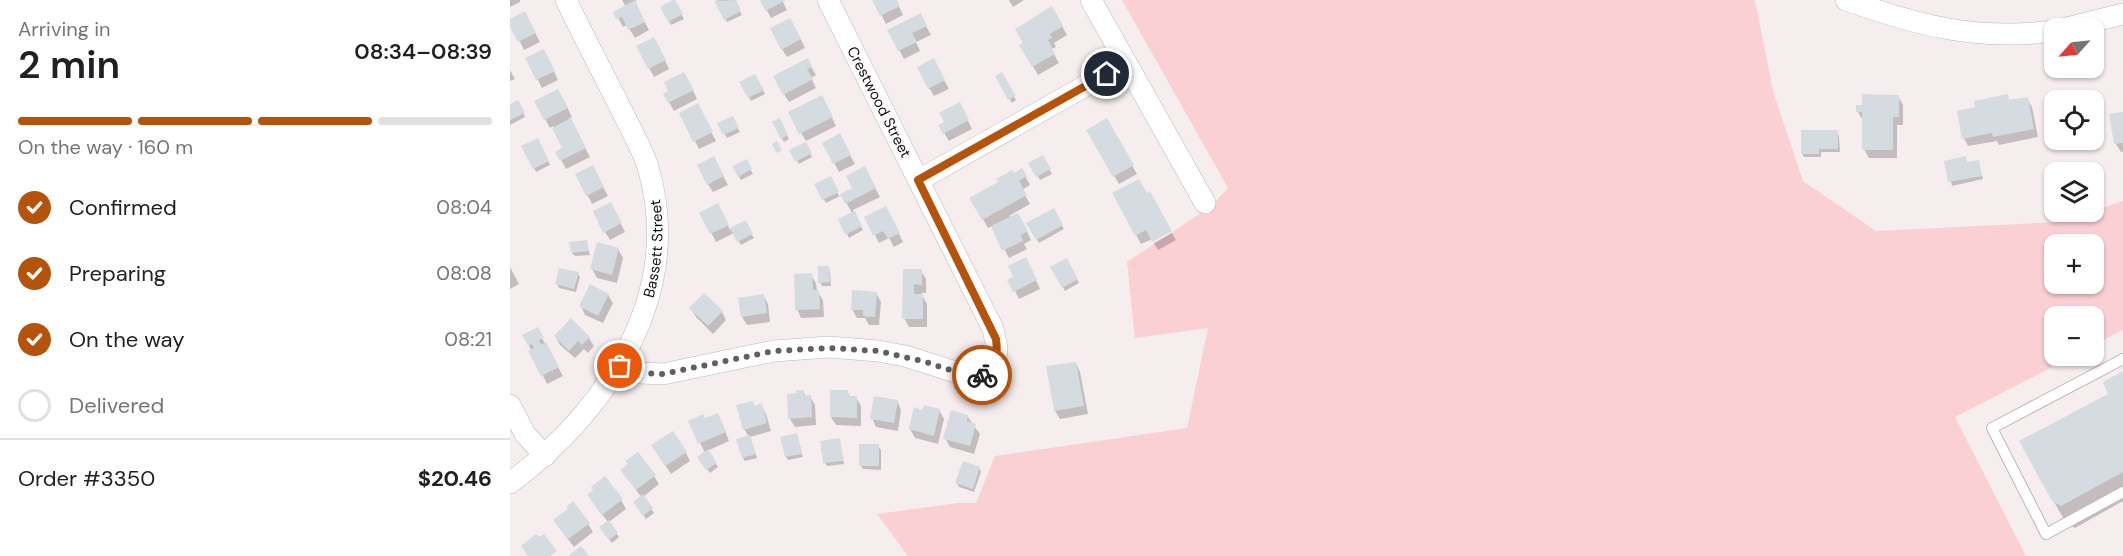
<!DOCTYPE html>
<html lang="en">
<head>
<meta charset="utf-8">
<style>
	:root { --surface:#fff; --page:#f6f6f6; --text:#202124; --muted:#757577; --line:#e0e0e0; --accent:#b45309 }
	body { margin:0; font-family:"DM Sans",sans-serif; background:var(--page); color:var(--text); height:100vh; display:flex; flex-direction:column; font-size:22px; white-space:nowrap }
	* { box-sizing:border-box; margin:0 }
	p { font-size:20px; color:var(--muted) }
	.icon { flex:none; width:33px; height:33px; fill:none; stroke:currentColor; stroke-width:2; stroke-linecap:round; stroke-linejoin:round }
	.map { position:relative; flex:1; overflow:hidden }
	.drawer { display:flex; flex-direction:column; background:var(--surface); width:510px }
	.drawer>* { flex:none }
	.needle { width:39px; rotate:243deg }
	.buttons { position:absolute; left:1534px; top:18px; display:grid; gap:12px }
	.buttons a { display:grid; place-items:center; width:60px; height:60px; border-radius:12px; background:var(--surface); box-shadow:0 2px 4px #0004; font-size:30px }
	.pin { position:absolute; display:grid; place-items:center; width:51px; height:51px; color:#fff; margin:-26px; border:3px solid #fff; border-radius:50%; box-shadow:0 2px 6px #0007 }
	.courier { position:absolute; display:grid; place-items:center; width:60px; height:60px; margin:-30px; border:4px solid #b45309; border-radius:50%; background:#fff; color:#222; box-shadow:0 2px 8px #0007 }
	.headline em { font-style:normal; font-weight:600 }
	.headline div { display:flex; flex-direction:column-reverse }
	.headline { display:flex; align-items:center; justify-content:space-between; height:102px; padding:0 18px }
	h1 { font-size:39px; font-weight:600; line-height:45px }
	.bar { display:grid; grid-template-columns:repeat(4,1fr); gap:9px 6px; align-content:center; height:72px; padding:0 18px }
	.bar i { height:8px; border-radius:4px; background:var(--line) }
	.bar .active { background:var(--accent) }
	.bar p { grid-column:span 4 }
	.line { display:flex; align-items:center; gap:15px; padding:0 18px; border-top:2px solid var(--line) }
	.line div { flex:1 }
	ol { padding:0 18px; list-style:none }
	li { display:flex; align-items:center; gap:18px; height:66px }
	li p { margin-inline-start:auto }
	li .icon { padding:6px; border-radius:50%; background:var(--accent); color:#fff; stroke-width:4 }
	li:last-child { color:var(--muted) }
	li i { width:33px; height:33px; border:3px solid var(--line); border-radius:50% }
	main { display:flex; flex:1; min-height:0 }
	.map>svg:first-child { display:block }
	.green { fill:#fbd0d5; fill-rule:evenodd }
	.shadow { fill:#0003 }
	.building { fill:#d4dce1 }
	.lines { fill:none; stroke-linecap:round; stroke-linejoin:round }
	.lane-casing { stroke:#bfb6b7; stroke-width:12 }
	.street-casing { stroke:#bfb6b7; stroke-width:22 }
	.lane { stroke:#fff; stroke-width:10 }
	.street { stroke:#fff; stroke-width:21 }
	.done { stroke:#625d5e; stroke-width:6; stroke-dasharray:0 10.8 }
	.route { stroke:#b45309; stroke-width:8 }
	.labels { text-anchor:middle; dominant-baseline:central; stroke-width:6; stroke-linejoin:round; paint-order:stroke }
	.street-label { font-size:15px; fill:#131010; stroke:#fefcfc }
</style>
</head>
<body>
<main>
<section class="drawer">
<div class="headline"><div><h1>2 min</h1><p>Arriving in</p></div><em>08:34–08:39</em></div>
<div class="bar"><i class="active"></i><i class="active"></i><i class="active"></i><i></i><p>On the way · 160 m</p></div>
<ol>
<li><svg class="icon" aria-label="check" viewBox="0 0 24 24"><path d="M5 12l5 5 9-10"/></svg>Confirmed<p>08:04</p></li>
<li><svg class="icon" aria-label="check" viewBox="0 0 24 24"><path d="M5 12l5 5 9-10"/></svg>Preparing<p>08:08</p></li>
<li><svg class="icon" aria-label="check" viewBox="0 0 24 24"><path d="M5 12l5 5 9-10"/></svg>On the way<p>08:21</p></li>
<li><i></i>Delivered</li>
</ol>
<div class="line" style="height:78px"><div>Order #3350</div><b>$20.46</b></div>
</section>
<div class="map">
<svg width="1613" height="556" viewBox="0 0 1613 556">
	<rect width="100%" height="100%" fill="#f6edee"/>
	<path class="green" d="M612 0H1245L1264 95 1293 181 1366 231 1548 222 1613 201V330L1584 345V316H1545V356H1564L1445 417 1516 556H398L367 514 448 503H466L485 456 677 428 698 328 625 338 617 262 700 207 718 188ZM1545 244H1584V284H1545Z"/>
	<path class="shadow" d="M0 0H10V2L0 7Z
		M112 0H127L124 2 139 30 125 38 117 25 113 27 105 12 116 7Z
		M209 0H224L232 15 217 22 206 1Z
		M251 0H272L277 10 261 18Z
		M364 0H386L393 15 376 24Z
		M499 0H514L503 7Z
		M164 1 174 19 161 25 152 7Z
		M542 8 557 35 544 43 546 47 541 49 549 63 528 75 511 45Z
		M410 15 421 35 406 42 410 51 394 59 379 31Z
		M0 21H19L30 42 14 50Z
		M285 28 295 48 277 57 272 49Z
		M149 47 159 69 144 77 139 68Z
		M17 59H38L48 80 32 88Z
		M297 60 306 75 301 78 306 88 279 102 274 94Z
		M428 69 439 89 424 96 419 88Z
		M0 70 5 79 0 81Z
		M491 74 506 100 502 103 487 77Z
		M245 75 255 94 241 101 231 82Z
		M179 82 187 99 164 111 155 95Z
		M1388 96 1393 105V125H1387V158H1359L1354 149 1353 121 1348 112V107Z
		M1497 96 1500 102 1517 98 1522 107 1528 137 1489 145 1487 141 1458 146 1454 138Z
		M53 99 62 117 59 118 80 157 56 169 47 152 54 149 43 126 40 128 26 102Z
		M8 102 15 117 0 125V106Z
		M316 105 326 126 296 141 291 133Z
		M454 113 462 129 439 141 430 126Z
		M1613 113V152H1611L1606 144Z
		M192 114 206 141 189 149 185 141Z
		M222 118 230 132 217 138 209 124Z
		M269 120 279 139 274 142 264 123Z
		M596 120 627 174 609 184 578 131Z
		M1327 132 1329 136 1330 152H1311V157H1294L1292 153Z
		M27 140 40 165 26 172 13 147Z
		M314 143 334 144 345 164 329 172Z
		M295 144 302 157 289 164 281 151Z
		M532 157 542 174 530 180 520 163Z
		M1455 158 1458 163 1468 161 1473 179 1442 186 1436 162Z
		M236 161 243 174 231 180 224 167Z
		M208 166 218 185 203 192 198 184Z
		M512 170 520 185 512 190 520 204 499 216 513 223 521 240 514 244 517 249 499 258 482 226 478 228 461 198Z
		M67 175 87 176 98 196 82 204Z
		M359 177 370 197 343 210 353 230 339 238 330 220 342 213 332 195 316 203 306 185 320 178 329 196 344 188Z
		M604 194 661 231 631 244Z
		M543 210 554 229 529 243 518 224Z
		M105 212 115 232 100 240 95 232Z
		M191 213H212L220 230 235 222 244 238 231 245 224 233 206 242Z
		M380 216 393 242 384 247 379 238 369 243 365 235Z
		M662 233 666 240 648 250 644 243Z
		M76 241 80 255 65 256 62 253Z
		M108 249 113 258 107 283 87 278 82 269Z
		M556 260 569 283 555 291 542 267Z
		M0 267 9 284 0 289Z
		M318 267 320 271 321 286H312L310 282Z
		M520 267 530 289 509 299 505 291Z
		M394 271H411L416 279V293H411L417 304V327H399L394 318Z
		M68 274 70 277 66 292 49 288 47 284Z
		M301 275 306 283 307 291 313 300 314 317 291 318 287 309Z
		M366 293 371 302 369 325H359L355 318H347L342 309Z
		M98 295 103 303 93 323 75 315 71 306Z
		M253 295 258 304 260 322 237 325 232 317 230 299Z
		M181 309 212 312 216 320 203 334 186 317Z
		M27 329 53 376 37 384 14 335Z
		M45 336 79 338 84 346 78 353 74 349 65 358 50 345Z
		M566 363 570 372 578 414 550 419 545 411Z
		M1613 373V501L1565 528 1556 523 1543 500Z
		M293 391 296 397H300L305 405 306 425 285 427 280 419Z
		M337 392 340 397H346L351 406V426L326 425 321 417Z
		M387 401 391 410 388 431 366 427 362 418Z
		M242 402 245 407 251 405 256 414 261 431 240 437 247 458 235 461 233 458 239 437 234 429Z
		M429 410 434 419 428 444 405 438 400 429 413 411Z
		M457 416 470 434 464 454 440 447 435 438Z
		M194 420 212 423 219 441 197 451 208 467 200 473 191 461 195 453 180 421Z
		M288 439 293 457 278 460 276 457Z
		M329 439 334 464 317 466 315 463Z
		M368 446 371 450V470L353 469 351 466Z
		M176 453 180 461 161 474 148 454Z
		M469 468 471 472 464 492 449 487 447 483Z
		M144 476 149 484 133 497 144 513 136 519 127 506 132 498 117 478Z
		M111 500 116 509 99 522 109 537 102 543 93 532 98 522 84 504Z
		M78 524 83 532 64 547 50 529Z"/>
	<path class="building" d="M125 0 135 22 118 30 112 17 106 19 103 12Z
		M163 0H165L173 14 158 22 150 7Z
		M226 0 231 11 214 20 204 1Z
		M250 0H276L255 11Z
		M362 0H387L390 6 370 16Z
		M542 6 553 26 540 34 542 38 538 40 545 54 522 67 509 45 513 43 505 29Z
		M15 11 26 33 8 42 0 27V19Z
		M411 13 417 26 402 33 407 42 388 51 377 30Z
		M280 18 291 39 271 50 260 28Z
		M144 37 156 60 138 69 126 46Z
		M34 49 45 71 26 80 15 58Z
		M298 58 302 67 297 69 303 79 273 95 263 76Z
		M424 58 435 80 418 89 407 67Z
		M174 72 184 90 158 103 153 94 158 91 154 82Z
		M492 72 506 96 498 100 485 76Z
		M245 74 254 90 238 98 229 82Z
		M48 89 58 108 34 120 24 101Z
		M1352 94 1389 95V117H1383V150H1352V112H1346V105H1352Z
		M1498 94 1499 100 1518 97 1524 129 1483 137 1482 133 1452 139 1447 111 1465 107 1464 101Z
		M312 95 323 117 289 134 278 112Z
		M8 100 15 113 0 120V104Z
		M450 102 459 120 433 134 428 125 434 122 429 113Z
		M188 103 203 132 183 142 169 113Z
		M1613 112V143L1604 144 1599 114Z
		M223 116 229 128 213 135 207 123Z
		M61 118 76 148 50 161 45 152 52 148 42 128Z
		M270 118 278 135 271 139 262 122Z
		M597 118 624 165 603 177 576 130Z
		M1291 130H1328V149H1309V154H1291Z
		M330 133 341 155 323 164 312 143Z
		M28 138 39 161 23 169 11 146Z
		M267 141 272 150 267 153 262 144Z
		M296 142 302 153 285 162 279 150Z
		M533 155 541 169 526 177 518 163Z
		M204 156 214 176 197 185 187 165Z
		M1456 156 1457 162 1469 160 1472 176 1438 182 1434 161Z
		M237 159 242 169 228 177 222 166Z
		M83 165 94 187 76 196 65 174Z
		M355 166 366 188 335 204 330 194 342 188 336 176Z
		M512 168 517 176 509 181 517 195 472 220 459 198 488 182 486 179 502 170 504 173Z
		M321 176 329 192 312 200 304 184Z
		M629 179 637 193 640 191 662 231 642 242 636 230 625 236 602 193Z
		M101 202 112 223 93 233 83 211Z
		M208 203 219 225 200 234 189 213Z
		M376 206 390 233 378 239 373 231 363 236 354 217Z
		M544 208 553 225 526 240 516 223Z
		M345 211 352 226 335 235 328 219Z
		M508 213 518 231 511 235 513 241 492 251 481 226Z
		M236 220 243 234 227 242 220 228Z
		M77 240 79 251 61 253 59 242Z
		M87 242 109 248 102 275 80 269Z
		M516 257 527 280 503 292 497 280 503 277 498 266Z
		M557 258 568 279 552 288 540 267Z
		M308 266H319L320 282 308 283Z
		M49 268 69 272 64 289 45 284Z
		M393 269H412V285L404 284V294H413V319H392Z
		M302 273 303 290H309L310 309 285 310 284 274Z
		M80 284 99 294 88 316 69 306Z
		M342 290 367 292 365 317 353 316V310H341Z
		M194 293 213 311 198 326 179 308Z
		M254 294 257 313 231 317 228 298Z
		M61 318 80 337 72 345 68 341 59 351 44 336Z
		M28 327 34 338 29 340 31 345 36 342 49 367 31 376 18 351 24 348 22 344 18 346 12 335Z
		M566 362 574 406 544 411 536 366Z
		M1613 371V472L1551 506 1542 501 1509 441 1598 394 1593 382Z
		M286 390H294V396L301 395 302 417 278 419 277 394 287 393Z
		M320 390H338V396H347V418L320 417Z
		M364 396 388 400 384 423 360 419Z
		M243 401 244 406 252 403 257 423 233 430 226 405Z
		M414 405 430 409 424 436 399 429 404 407 412 410Z
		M441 410 458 415 457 421 466 424 460 446 433 439Z
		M208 413 216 432 188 444 178 421 193 414 195 418Z
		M163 431 177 452 155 466 141 445Z
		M287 433 292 454 275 457 270 437Z
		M240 435 246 454 232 458 226 439Z
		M330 438 333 461 313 463 310 441Z
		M349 444H369V466H349Z
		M198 449 207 463 196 470 187 457Z
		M128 452 146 475 126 490 110 470 118 464 115 461Z
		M453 461 470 467 463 489 445 483Z
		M95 476 113 499 92 515 77 495 83 490 81 487Z
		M133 494 143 508 133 516 123 502Z
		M63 501 80 523 58 539 43 520 58 509 56 507Z
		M99 520 108 533 99 540 89 527Z
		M26 534 29 537 34 534 47 551 40 556H18L11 546Z
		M71 546 79 556H60L59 555Z"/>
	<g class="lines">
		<defs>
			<path id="lane" d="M1613 359 1482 428 1536 534 1613 492"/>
			<g id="street">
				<path d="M581 0 695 203"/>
				<path d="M1336 0C1409 26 1468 41 1545 31"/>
				<path d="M1557 28 1613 14"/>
				<path d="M409 180 616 63"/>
				<path d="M109 366 131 373 153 374 264 351 319 347 368 351 395 356 455 375 467 377 479 371 486 360 487 348 483 329 318 0"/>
				<path d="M0 405 15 434 35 456"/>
				<path id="s1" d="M0 483C98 410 175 294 138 167 131 146 119 126 109 105 91 70 73 35 56 0"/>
			</g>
		</defs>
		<use href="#lane" class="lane-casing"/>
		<use href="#street" class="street-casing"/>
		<use href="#lane" class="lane"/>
		<use href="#street" class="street"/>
	</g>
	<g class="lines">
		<path class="done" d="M110 366 131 373 153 374 264 351 319 348 368 351 416 362 455 375 467 377 472 375"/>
		<path class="route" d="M472 375C487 367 488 354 486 339L408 180 597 74"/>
	</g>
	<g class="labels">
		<g class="street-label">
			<text transform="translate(369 102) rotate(63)">Crestwood Street</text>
			<text stroke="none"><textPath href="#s1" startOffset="285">Bassett Street</textPath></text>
		</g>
	</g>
</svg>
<div class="buttons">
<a><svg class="needle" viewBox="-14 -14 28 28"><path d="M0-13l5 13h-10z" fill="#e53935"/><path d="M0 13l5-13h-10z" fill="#757577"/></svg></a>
<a><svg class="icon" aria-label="locate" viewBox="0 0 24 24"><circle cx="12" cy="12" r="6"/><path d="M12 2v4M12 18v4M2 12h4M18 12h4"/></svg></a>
<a><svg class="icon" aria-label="layers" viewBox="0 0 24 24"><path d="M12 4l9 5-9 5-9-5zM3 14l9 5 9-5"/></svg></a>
<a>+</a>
<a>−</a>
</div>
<div class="pin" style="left:110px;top:366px;background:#ea580c"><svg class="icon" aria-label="bag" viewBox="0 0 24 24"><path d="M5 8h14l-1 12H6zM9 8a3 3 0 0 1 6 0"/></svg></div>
<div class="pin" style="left:597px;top:74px;background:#1f2937"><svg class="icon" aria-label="home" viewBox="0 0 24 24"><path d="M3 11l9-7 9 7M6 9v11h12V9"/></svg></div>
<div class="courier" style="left:472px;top:375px"><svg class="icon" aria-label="bike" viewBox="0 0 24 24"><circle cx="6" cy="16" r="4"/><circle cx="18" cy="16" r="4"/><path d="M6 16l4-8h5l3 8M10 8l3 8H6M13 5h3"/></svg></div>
</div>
</main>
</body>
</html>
